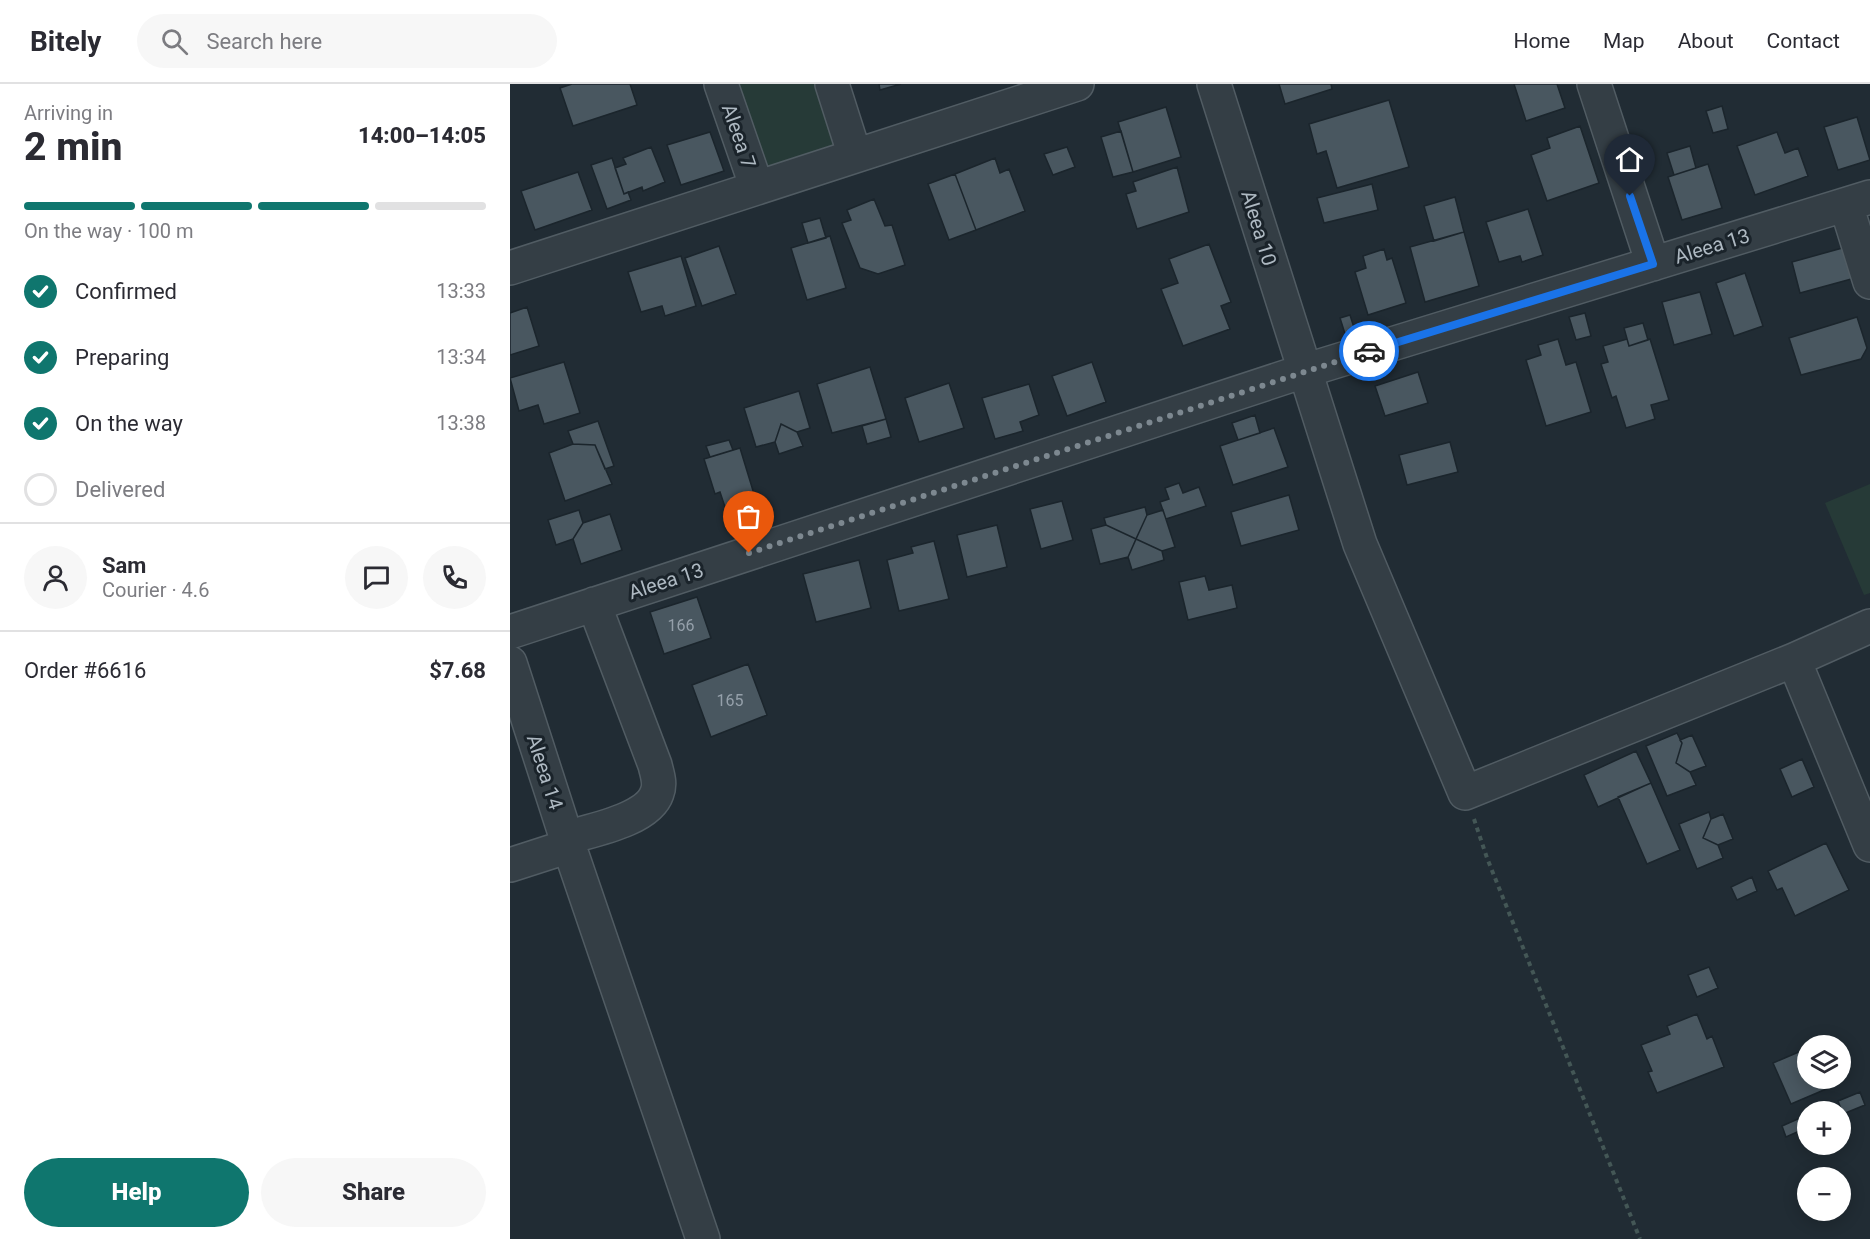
<!DOCTYPE html>
<html lang="en">
<head>
<meta charset="utf-8">
<style>
	:root { --surface:#fff; --page:#f7f7f7; --text:#2b2b33; --muted:#7c7c81; --line:#e1e1e2; --accent:#0f766e }
	body { margin:0; font-family:Roboto,sans-serif; background:var(--page); color:var(--text); height:100vh; display:flex; flex-direction:column; font-size:22px; white-space:nowrap }
	* { box-sizing:border-box; margin:0 }
	p { font-size:20px; color:var(--muted) }
	.icon { flex:none; width:33px; height:33px; fill:none; stroke:currentColor; stroke-width:2; stroke-linecap:round; stroke-linejoin:round }
	.map { position:relative; flex:1; overflow:hidden }
	.details { display:flex; flex-direction:column; background:var(--surface); width:510px }
	.details>* { flex:none }
	.tools { position:absolute; left:1287px; top:951px; display:grid; gap:12px }
	.tools a { display:grid; place-items:center; width:54px; height:54px; border-radius:50%; background:var(--surface); box-shadow:0 3px 15px #0003; font-size:30px }
	.pin { position:absolute; display:grid; place-items:center; width:51px; height:51px; color:#fff; margin:-62px -26px; border-radius:50% 50% 50% 0; rotate:-45deg; box-shadow:0 0 6px #0007 }
	.pin .icon { rotate:45deg }
	.courier { position:absolute; display:grid; place-items:center; width:60px; height:60px; margin:-30px; border:4px solid #1a73e8; border-radius:50%; background:#fff; color:#222; box-shadow:0 2px 8px #0007 }
	.overview em { font-style:normal; font-weight:800 }
	.overview div { display:flex; flex-direction:column-reverse }
	.overview { display:flex; align-items:center; justify-content:space-between; height:102px; padding:0 24px }
	h1 { font-size:39px; font-weight:800; line-height:45px }
	.bar { display:grid; grid-template-columns:repeat(4,1fr); gap:9px 6px; align-content:center; height:72px; padding:0 24px }
	.bar i { height:8px; border-radius:4px; background:var(--line) }
	.bar .current { background:var(--accent) }
	.bar p { grid-column:span 4 }
	.line { display:flex; align-items:center; gap:15px; padding:0 24px; border-top:2px solid var(--line) }
	.line div { flex:1 }
	.round { display:grid; place-items:center; flex:none; width:63px; height:63px; border-radius:32px; background:var(--page) }
	ol { padding:0 24px; list-style:none }
	li { display:flex; align-items:center; gap:18px; height:66px }
	li p { margin-inline-start:auto }
	li .icon { padding:6px; border-radius:50%; background:var(--accent); color:#fff; stroke-width:4 }
	li:last-child { color:var(--muted) }
	li i { width:33px; height:33px; border:3px solid var(--line); border-radius:50% }
	.action { display:flex; gap:12px; margin-top:auto; padding:12px 24px }
	.action a { flex:1; height:69px; border-radius:36px; background:var(--accent); color:#fff; font-size:24px; font-weight:800; line-height:69px; text-align:center }
	.action a+a { background:var(--page); color:var(--text) }
	header { display:flex; align-items:center; gap:36px; box-sizing:border-box; height:84px; padding:0 30px; background:var(--surface); border-bottom:2px solid var(--line) }
	header strong { font-size:28px }
	nav { display:flex; gap:33px; margin-inline-start:auto; font-size:21px }
	.search { width:420px; height:54px; background:var(--page); display:flex; align-items:center; gap:15px; box-sizing:border-box; padding:0 21px; border-radius:33px; color:var(--muted); font-size:22px }
	main { display:flex; flex:1; min-height:0 }
	.map>svg:first-child { display:block }
	.green { fill:#263a37 }
	.building { fill:#495760; stroke:#1b252c; stroke-width:1.5 }
	.lines { fill:none; stroke-linecap:round; stroke-linejoin:round }
	.minor-casing { stroke:#515c63; stroke-width:36 }
	.path { stroke:#445756; stroke-width:4; stroke-dasharray:4.5 4.5; stroke-linecap:butt }
	.minor { stroke:#343e45; stroke-width:33 }
	.done { stroke:#7d8890; stroke-width:6; stroke-dasharray:0 10.8 }
	.route { stroke:#1a73e8; stroke-width:8 }
	.labels { text-anchor:middle; dominant-baseline:central; stroke-width:6; stroke-linejoin:round; paint-order:stroke }
	.number-label { font-size:16px; fill:#95a0aa }
	.street-label { font-size:20px; fill:#aeb9c2; stroke:#1a232a }
</style>
</head>
<body>
<header>
<strong>Bitely</strong>
<div class="search"><svg class="icon" aria-label="search" viewBox="0 0 24 24"><circle cx="10" cy="10" r="6"/><path d="M15 15l6 6"/></svg>Search here</div>
<nav><a>Home</a><a>Map</a><a>About</a><a>Contact</a></nav>
</header>
<main>
<section class="details">
<div class="overview"><div><h1>2 min</h1><p>Arriving in</p></div><em>14:00–14:05</em></div>
<div class="bar"><i class="current"></i><i class="current"></i><i class="current"></i><i></i><p>On the way · 100 m</p></div>
<ol>
<li><svg class="icon" aria-label="check" viewBox="0 0 24 24"><path d="M5 12l5 5 9-10"/></svg>Confirmed<p>13:33</p></li>
<li><svg class="icon" aria-label="check" viewBox="0 0 24 24"><path d="M5 12l5 5 9-10"/></svg>Preparing<p>13:34</p></li>
<li><svg class="icon" aria-label="check" viewBox="0 0 24 24"><path d="M5 12l5 5 9-10"/></svg>On the way<p>13:38</p></li>
<li><i></i>Delivered</li>
</ol>
<div class="line" style="height:108px"><a class="round"><svg class="icon" aria-label="person" viewBox="0 0 24 24"><circle cx="12" cy="8" r="4"/><path d="M4 21q1-7 8-7t8 7"/></svg></a><div><b>Sam</b><p>Courier · 4.6</p></div><a class="round"><svg class="icon" aria-label="chat" viewBox="0 0 24 24"><path d="M4 5h16v11H9l-5 4z"/></svg></a><a class="round"><svg class="icon" aria-label="phone" viewBox="0 0 24 24"><path d="M5 4h4l2 5-3 2q2 4 5 5l2-3 5 2v4C11 20 4 13 5 4z"/></svg></a></div>
<div class="line" style="height:78px"><div>Order #6616</div><b>$7.68</b></div>
<div class="action"><a>Help</a><a>Share</a></div>
</section>
<div class="map">
<svg width="1360" height="1155" viewBox="0 0 1360 1155">
	<rect width="100%" height="100%" fill="#212c34"/>
	<path class="green" d="M219 0H311L325 54 323 64 258 92Z
		M1360 400V509L1354 511 1315 419Z"/>
	<path class="building" d="M62 0H120L127 21 63 42 50 4Z
		M369 0H391L370 6Z
		M769 0H821L822 5 775 20Z
		M1004 0H1047L1055 24 1016 37Z
		M879 16 899 83 827 104 816 67 807 70 799 40Z
		M1212 22 1218 45 1203 49 1196 27Z
		M656 23 671 73 623 88 608 38Z
		M1347 33 1360 76 1328 86 1314 43Z
		M1070 42 1089 99 1037 117 1021 71 1040 64 1037 54Z
		M611 47 623 88 603 93 591 53Z
		M200 48 214 87 171 101 157 61Z
		M1267 48 1275 69 1288 64 1298 92 1245 111 1227 62Z
		M1180 62 1186 84 1164 91 1157 69Z
		M141 63 155 98 133 107 132 103 114 110 105 84 116 80 113 74Z
		M557 63 565 83 543 91 534 70Z
		M102 74 114 110 118 108 121 116 97 125 81 81Z
		M485 74 490 89 499 85 515 127 466 146 445 90Z
		M1198 80 1212 124 1172 136 1158 93Z
		M667 83 679 128 627 145 616 110 626 107 623 98Z
		M68 88 82 126 25 146 11 107Z
		M445 90 466 146 439 156 418 100Z
		M862 100 868 126 814 139 807 114Z
		M945 113 954 148 924 157 914 122Z
		M364 115 375 142 382 141 395 181 368 190 350 184 332 139 341 136 337 126Z
		M1018 125 1033 171 1012 178 1010 172 989 178 976 138Z
		M310 134 316 154 298 159 292 139Z
		M954 148 969 202 915 218 900 163Z
		M320 152 336 204 297 216 281 164Z
		M699 160 721 218 711 222 720 245 673 262 651 205 668 199 659 175Z
		M209 162 226 210 192 222 175 174Z
		M1336 163 1345 194 1290 209 1282 178Z
		M874 165 877 176 882 174 896 219 858 231 845 188 856 184 853 172Z
		M171 172 186 222 155 232 152 222 131 228 118 188Z
		M1235 189 1253 242 1224 252 1206 199Z
		M1190 208 1202 250 1164 261 1152 218Z
		M17 223 29 262 0 271V229Z
		M1075 229 1081 252 1066 256 1059 233Z
		M840 231 846 250 836 253 830 234Z
		M1347 233 1357 264 1351 275 1291 291 1279 254Z
		M1133 239 1138 256 1119 262 1114 244Z
		M1048 255 1056 281 1066 278 1081 328 1036 342 1016 276 1031 271 1028 261Z
		M1117 255 1119 262 1140 255 1159 316 1141 321 1145 335 1116 344 1106 312 1102 314 1091 280 1098 278 1093 262Z
		M54 278 70 329 34 340 28 321 9 327 0 294Z
		M582 278 596 318 557 332 542 292Z
		M360 283 376 335 322 349 307 300Z
		M908 288 918 319 875 332 865 302Z
		M439 299 454 344 409 358 395 314Z
		M519 300 529 331 510 338 513 347 485 355 472 314Z
		M289 307 300 344 287 348 271 340 265 358 246 363 234 324Z
		M745 331 750 349 728 356 722 339Z
		M376 335 381 353 357 360 352 342Z
		M88 337 104 382 95 385 85 361 63 360 58 347Z
		M271 340 287 348 293 362 269 370 265 358Z
		M764 344 778 383 723 401 710 362Z
		M219 356 223 366 200 373 196 362Z
		M940 358 948 388 897 401 889 371Z
		M63 360 85 361 102 400 55 417 39 369Z
		M230 364 248 423 218 432 210 408 205 410 194 375Z
		M669 399 673 409 689 403 696 422 656 435 650 418 659 415 655 404Z
		M779 411 789 446 731 462 721 428Z
		M552 417 563 456 531 465 520 425Z
		M635 423 637 431 626 455 596 441 594 434Z
		M69 426 73 439 63 455 46 461 38 436Z
		M653 426 665 463 652 467 626 455 637 431Z
		M100 430 112 466 71 480 63 455 73 439Z
		M487 441 497 483 457 493 447 451Z
		M596 441 626 455 618 473 590 480 581 445Z
		M626 455 652 467 654 476 622 486 618 473Z
		M424 457 439 515 389 527 377 476 403 469 401 463Z
		M349 476 361 524 306 538 293 490Z
		M695 492 699 506 722 501 727 524 678 536 669 498Z
		M187 513 201 554 154 570 140 528Z
		M238 580 257 631 201 653 182 601Z
		M1167 649 1172 659 1166 679 1180 688 1186 701 1157 712 1136 662Z
		M1182 651 1196 682 1180 688 1166 679 1172 659 1170 656Z
		M1126 667 1141 699 1088 723 1074 691Z
		M1292 675 1304 703 1282 713 1270 685Z
		M1141 699 1170 766 1137 780 1108 713Z
		M1199 728 1201 735 1193 754 1208 761 1213 774 1187 785 1169 740Z
		M1213 730 1223 755 1208 761 1193 754 1201 735Z
		M1316 759 1339 806 1285 832 1272 804 1267 806 1258 787Z
		M1242 793 1247 807 1227 816 1221 803Z
		M1199 883 1208 904 1187 913 1178 891Z
		M1187 930 1197 955 1202 952 1214 983 1147 1009 1138 988 1142 987 1131 961 1160 950 1157 942Z
		M1298 964V994H1326L1328 1000 1281 1020 1263 979Z
		M1350 1008 1355 1021 1333 1030 1328 1017Z
		M1290 1034 1294 1045 1276 1053 1272 1042Z"/>
	<g class="lines">
		<defs>
			<path id="minor" d="M211 0 247 104
				M322 0 345 72
				M704 0 850 460 955 709 1284 576 1360 761
				M1084 0 1143 180
				M1336 121 1360 198
				M0 184 567 0
				M0 548 794 287 1360 113
				M1284 576 1360 542
				M0 579 59 762 193 1155
				M56 754C82 746 138 736 147 709 151 699 147 690 145 681L84 520
				M0 781 59 762"/>
		</defs>
		<use href="#minor" class="minor-casing"/>
		<path class="path" d="M964 735 977 774 1130 1155"/>
		<use href="#minor" class="minor"/>
	</g>
	<g class="lines">
		<path class="done" d="M239 469 859 267"/>
		<path class="route" d="M859 267 1143 180 1120 112"/>
	</g>
	<g class="labels">
		<g class="number-label">
			<text x="171" y="541">166</text>
			<text x="220" y="616">165</text>
		</g>
		<g class="street-label">
			<text transform="translate(229 52) rotate(71)">Aleea 7</text>
			<text transform="translate(749 144) rotate(73)">Aleea 10</text>
			<text transform="translate(1202 162) rotate(-17)">Aleea 13</text>
			<text transform="translate(156 497) rotate(-18)">Aleea 13</text>
			<text transform="translate(35 688) rotate(72)">Aleea 14</text>
		</g>
	</g>
</svg>
<div class="tools">
<a><svg class="icon" aria-label="layers" viewBox="0 0 24 24"><path d="M12 4l9 5-9 5-9-5zM3 14l9 5 9-5"/></svg></a>
<a>+</a>
<a>−</a>
</div>
<div class="pin" style="left:239px;top:469px;background:#ea580c"><svg class="icon" aria-label="bag" viewBox="0 0 24 24"><path d="M5 8h14l-1 12H6zM9 8a3 3 0 0 1 6 0"/></svg></div>
<div class="pin" style="left:1120px;top:112px;background:#1f2937"><svg class="icon" aria-label="home" viewBox="0 0 24 24"><path d="M3 11l9-7 9 7M6 9v11h12V9"/></svg></div>
<div class="courier" style="left:859px;top:267px"><svg class="icon" aria-label="car" viewBox="0 0 24 24"><path d="M5 17H2v-5l4-1 3-4h7l3 4 3 1v5h-3M9 17h6M6 11h13"/><circle cx="7" cy="17" r="2"/><circle cx="17" cy="17" r="2"/></svg></div>
</div>
</main>
</body>
</html>
